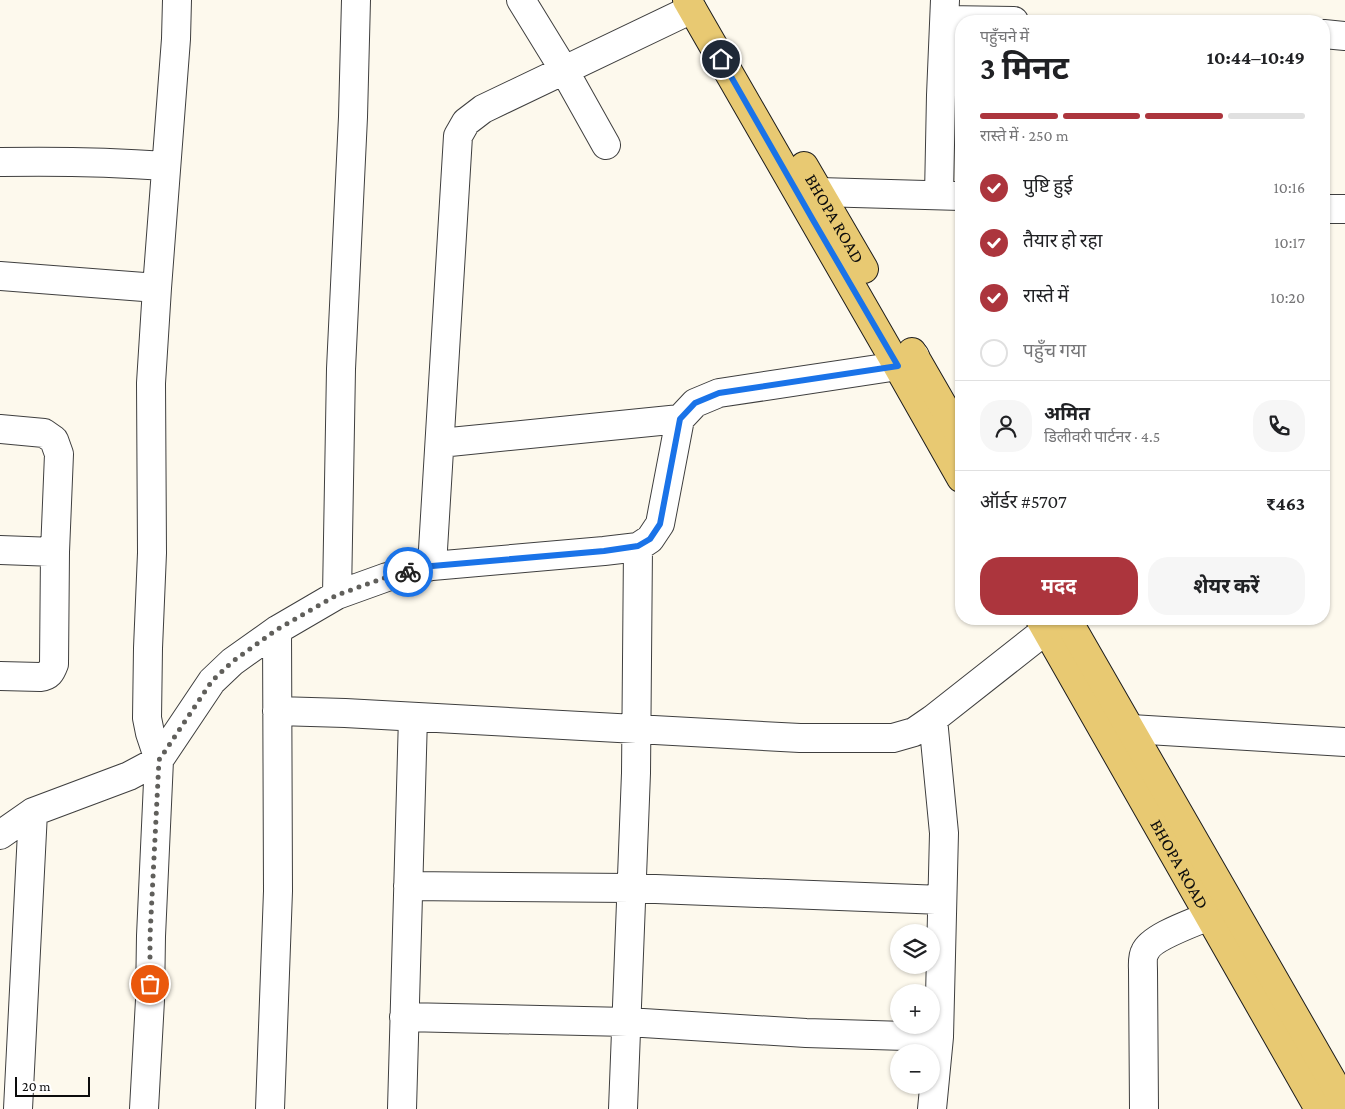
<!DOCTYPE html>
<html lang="hi">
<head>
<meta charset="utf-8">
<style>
	:root { --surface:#fff; --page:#f6f6f6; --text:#202124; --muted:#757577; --line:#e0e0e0; --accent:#ac353d }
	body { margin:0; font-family:"Crimson Pro","Noto Sans Devanagari",serif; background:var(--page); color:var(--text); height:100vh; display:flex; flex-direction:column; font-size:19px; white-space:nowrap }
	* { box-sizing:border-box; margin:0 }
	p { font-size:16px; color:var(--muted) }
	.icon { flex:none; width:28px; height:28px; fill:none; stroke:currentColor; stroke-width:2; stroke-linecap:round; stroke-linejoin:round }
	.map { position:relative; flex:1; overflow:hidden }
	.sheet { position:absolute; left:955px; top:15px; width:375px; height:610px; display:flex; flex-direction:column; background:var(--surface); border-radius:20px; box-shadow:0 1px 4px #0004 }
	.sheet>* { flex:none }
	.fabs { position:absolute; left:890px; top:924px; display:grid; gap:10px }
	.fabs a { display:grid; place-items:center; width:50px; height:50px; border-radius:50%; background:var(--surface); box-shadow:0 1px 4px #0004; font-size:25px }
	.scale { position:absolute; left:15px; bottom:12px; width:75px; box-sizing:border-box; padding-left:5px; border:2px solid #0c0c0c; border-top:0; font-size:14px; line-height:18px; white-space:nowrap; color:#0c0c0c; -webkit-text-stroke:4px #fff; paint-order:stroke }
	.pin { position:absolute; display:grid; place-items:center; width:42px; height:42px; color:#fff; margin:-21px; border:2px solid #fff; border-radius:50%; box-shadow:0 1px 5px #0007 }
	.courier { position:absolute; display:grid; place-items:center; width:50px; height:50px; margin:-25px; border:4px solid #1a73e8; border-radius:50%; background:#fff; color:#222; box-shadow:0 1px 6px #0007 }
	.overview em { font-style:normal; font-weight:700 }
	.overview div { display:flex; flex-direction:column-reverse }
	.overview { display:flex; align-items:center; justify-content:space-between; height:85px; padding:0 25px }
	h1 { font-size:32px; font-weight:700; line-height:38px }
	.bar { display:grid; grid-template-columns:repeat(4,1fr); gap:8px 5px; align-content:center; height:60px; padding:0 25px }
	.bar i { height:6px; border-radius:4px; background:var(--line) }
	.bar .selected { background:var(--accent) }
	.bar p { grid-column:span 4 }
	.line { display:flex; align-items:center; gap:12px; padding:0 25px; border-top:1px solid var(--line) }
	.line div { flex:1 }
	.round { display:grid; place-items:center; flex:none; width:52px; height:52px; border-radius:20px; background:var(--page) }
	ol { padding:0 25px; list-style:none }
	li { display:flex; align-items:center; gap:15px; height:55px }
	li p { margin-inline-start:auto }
	li .icon { padding:5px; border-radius:50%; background:var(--accent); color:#fff; stroke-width:4 }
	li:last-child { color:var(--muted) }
	li i { width:28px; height:28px; border:2px solid var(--line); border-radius:50% }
	.button { display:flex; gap:10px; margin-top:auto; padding:10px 25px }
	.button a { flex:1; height:58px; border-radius:20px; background:var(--accent); color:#fff; font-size:20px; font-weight:700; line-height:58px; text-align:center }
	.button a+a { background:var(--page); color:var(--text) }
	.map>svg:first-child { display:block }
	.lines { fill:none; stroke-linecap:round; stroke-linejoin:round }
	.minor-casing { stroke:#3f3f3f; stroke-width:30 }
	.major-casing { stroke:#1d1d1d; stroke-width:30 }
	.minor { stroke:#fff; stroke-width:28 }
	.major { stroke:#e8c972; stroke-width:28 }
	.done { stroke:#605f5b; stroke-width:5; stroke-dasharray:0 9 }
	.route { stroke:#1a73e8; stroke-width:6 }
	.labels { text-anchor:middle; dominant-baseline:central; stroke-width:5; stroke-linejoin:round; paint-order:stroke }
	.street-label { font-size:18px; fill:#0c0c0c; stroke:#fff }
</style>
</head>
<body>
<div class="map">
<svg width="1345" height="1109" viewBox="0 0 1345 1109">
	<rect width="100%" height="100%" fill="#fdf9ed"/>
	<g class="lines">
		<defs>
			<path id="minor" d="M521 0 564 70 606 145
				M945 20 1014 21
				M1324 34 1345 36
				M0 162C56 161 111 162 166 166
				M819 192 961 196
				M939 195 941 95 945 0
				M1324 209H1345
				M0 276 157 288
				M0 429 44 433 54 440 59 454 55 552 54 664C51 672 49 676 40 677L0 676
				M440 443 680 419
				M0 550 55 552
				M432 566 458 136 466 122 483 109 692 9
				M337 595 341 369 353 117 356 0
				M277 711 345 713 800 738H893L914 732 933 719 1046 630
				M1131 729 1345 742
				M0 835 33 812 129 776 159 760 212 681 232 662 277 630 337 595 387 577 432 566 604 551 638 547 650 539 660 524 680 419 695 403 719 393 898 366 915 356
				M408 886 630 888 942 900
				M404 1017 627 1022 806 1033 939 1037
				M18 1109 33 812
				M144 1109 150 1000 151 936 159 760 150 733 147 718 148 648 152 553 151 383 157 288 176 39 177 0
				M270 1109 278 891 277 630
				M402 1109 413 717
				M623 1109 636 773 638 547
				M932 1109 939 1037 944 833 933 719
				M1144 1109 1143 971C1143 965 1142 957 1145 952 1151 937 1193 923 1209 916"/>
			<g id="major">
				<path d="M687 0C778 160 871 318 961 478"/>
				<path id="s1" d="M804 166 864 269"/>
				<path d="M912 352 961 437"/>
				<path id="s2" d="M1040 619 1319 1109"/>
				<path d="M1067 619 1345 1103"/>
			</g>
		</defs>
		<use href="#minor" class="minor-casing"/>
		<use href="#major" class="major-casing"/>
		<use href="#minor" class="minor"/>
		<use href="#major" class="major"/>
	</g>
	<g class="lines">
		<path class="done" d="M150 984V936L159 760 212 681 232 662 276 630 337 595 387 577 408 572"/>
		<path class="route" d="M408 572 432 566 604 551 638 546 650 539 660 524 680 419 695 403 719 393 898 366 813 220 721 59"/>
	</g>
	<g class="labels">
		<g class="street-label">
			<text stroke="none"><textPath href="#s1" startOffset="61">BHOPA ROAD</textPath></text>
			<text stroke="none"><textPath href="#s2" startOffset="282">BHOPA ROAD</textPath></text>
		</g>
	</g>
</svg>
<div class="fabs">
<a><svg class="icon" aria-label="layers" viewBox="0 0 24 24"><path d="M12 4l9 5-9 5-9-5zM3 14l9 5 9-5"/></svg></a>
<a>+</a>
<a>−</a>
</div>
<div class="scale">20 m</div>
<div class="pin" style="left:150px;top:984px;background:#ea580c"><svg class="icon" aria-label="bag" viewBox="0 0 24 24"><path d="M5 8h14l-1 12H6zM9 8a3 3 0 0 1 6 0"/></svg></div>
<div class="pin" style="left:721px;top:59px;background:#1f2937"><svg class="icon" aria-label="home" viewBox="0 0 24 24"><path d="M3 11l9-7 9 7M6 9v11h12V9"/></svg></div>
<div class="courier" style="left:408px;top:572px"><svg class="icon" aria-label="bike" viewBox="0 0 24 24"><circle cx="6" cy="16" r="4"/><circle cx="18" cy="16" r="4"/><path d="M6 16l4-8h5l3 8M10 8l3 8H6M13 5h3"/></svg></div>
<section class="sheet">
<div class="overview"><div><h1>3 मिनट</h1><p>पहुँचने में</p></div><em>10:44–10:49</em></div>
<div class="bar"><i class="selected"></i><i class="selected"></i><i class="selected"></i><i></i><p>रास्ते में · 250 m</p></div>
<ol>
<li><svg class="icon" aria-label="check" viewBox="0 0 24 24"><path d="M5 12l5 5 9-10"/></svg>पुष्टि हुई<p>10:16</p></li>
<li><svg class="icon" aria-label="check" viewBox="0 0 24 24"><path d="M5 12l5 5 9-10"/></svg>तैयार हो रहा<p>10:17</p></li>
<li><svg class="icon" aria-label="check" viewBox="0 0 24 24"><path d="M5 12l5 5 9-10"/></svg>रास्ते में<p>10:20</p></li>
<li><i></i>पहुँच गया</li>
</ol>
<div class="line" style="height:90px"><a class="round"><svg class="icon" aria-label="person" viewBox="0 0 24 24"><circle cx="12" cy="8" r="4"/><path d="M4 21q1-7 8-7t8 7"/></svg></a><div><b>अमित</b><p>डिलीवरी पार्टनर · 4.5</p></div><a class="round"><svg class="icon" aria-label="phone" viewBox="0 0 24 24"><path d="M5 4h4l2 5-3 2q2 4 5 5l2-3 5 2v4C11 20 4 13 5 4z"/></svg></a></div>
<div class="line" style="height:65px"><div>ऑर्डर #5707</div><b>₹463</b></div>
<div class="button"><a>मदद</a><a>शेयर करें</a></div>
</section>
</div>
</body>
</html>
